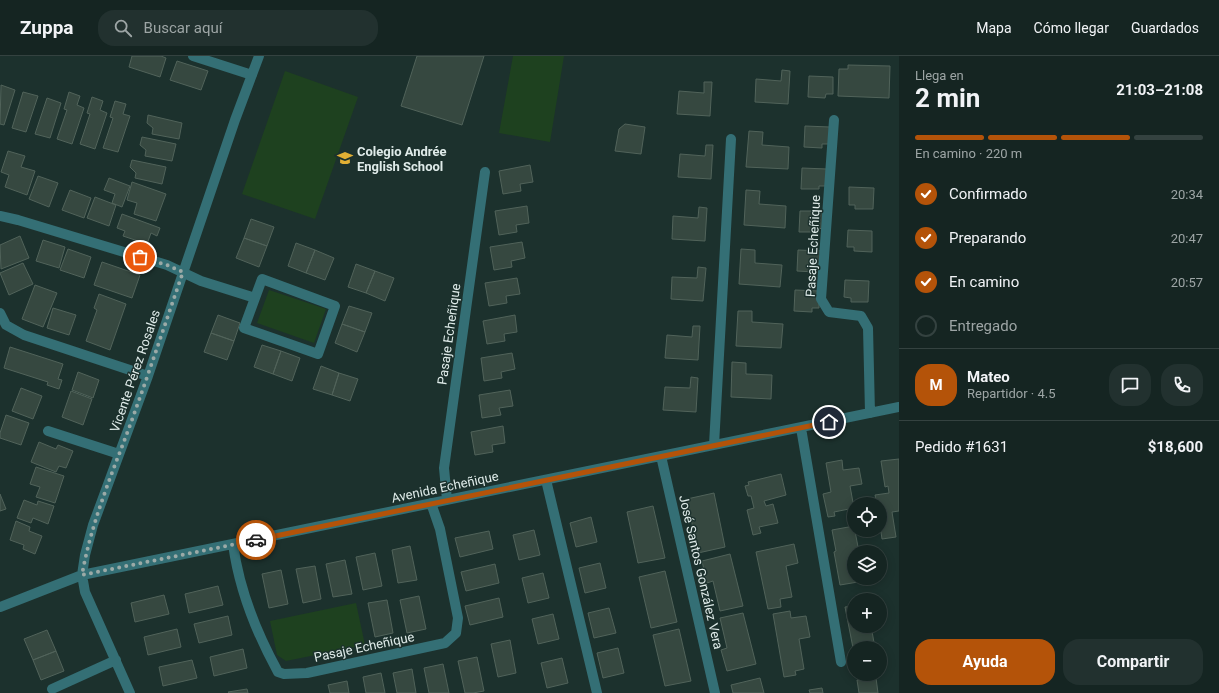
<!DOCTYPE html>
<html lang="es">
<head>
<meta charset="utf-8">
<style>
	:root { --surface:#152522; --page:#22312f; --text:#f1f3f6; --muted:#9da5a5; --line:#344240; --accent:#b45309 }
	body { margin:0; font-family:Roboto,sans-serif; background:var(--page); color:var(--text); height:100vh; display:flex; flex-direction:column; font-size:15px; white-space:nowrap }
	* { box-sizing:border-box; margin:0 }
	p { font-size:13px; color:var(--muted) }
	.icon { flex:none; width:22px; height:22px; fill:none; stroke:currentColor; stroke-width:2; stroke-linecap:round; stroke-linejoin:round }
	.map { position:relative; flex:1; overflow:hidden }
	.side { display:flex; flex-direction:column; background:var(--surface); width:320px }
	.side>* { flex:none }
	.buttons { position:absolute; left:847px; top:441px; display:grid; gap:8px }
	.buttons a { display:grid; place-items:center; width:40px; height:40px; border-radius:50%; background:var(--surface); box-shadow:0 2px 10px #0003,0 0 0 1px var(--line); font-size:20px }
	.pin { position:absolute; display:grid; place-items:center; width:34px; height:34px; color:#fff; margin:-17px; border:2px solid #fff; border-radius:50%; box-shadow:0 1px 4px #0007 }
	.courier { position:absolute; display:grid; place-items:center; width:40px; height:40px; margin:-20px; border:3px solid #b45309; border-radius:50%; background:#fff; color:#222; box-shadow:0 1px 5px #0007 }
	.summary em { font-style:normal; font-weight:700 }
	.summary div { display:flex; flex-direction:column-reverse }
	.summary { display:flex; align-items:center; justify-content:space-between; height:68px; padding:0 16px }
	h1 { font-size:26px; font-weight:700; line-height:30px }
	.bar { display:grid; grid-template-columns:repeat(4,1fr); gap:6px 4px; align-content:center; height:48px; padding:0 16px }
	.bar i { height:5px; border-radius:3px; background:var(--line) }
	.bar .on { background:var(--accent) }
	.bar p { grid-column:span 4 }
	.line { display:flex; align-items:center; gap:10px; padding:0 16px; border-top:1px solid var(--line) }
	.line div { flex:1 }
	.round { display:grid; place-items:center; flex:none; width:42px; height:42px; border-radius:16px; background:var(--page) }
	ol { padding:0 16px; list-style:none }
	li { display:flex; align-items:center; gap:12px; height:44px }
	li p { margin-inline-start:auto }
	li .icon { padding:4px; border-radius:50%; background:var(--accent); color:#fff; stroke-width:4 }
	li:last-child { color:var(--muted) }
	li i { width:22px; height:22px; border:2px solid var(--line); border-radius:50% }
	.primary-button { display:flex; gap:8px; margin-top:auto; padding:8px 16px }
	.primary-button a { flex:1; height:46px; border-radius:16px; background:var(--accent); color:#fff; font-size:16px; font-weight:700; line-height:46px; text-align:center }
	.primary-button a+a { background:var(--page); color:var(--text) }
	header { display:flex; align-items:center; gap:24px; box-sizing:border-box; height:56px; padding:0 20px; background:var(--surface); border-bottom:1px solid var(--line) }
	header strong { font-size:19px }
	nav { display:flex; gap:22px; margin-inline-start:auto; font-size:14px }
	.search { width:280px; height:36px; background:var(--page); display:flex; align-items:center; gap:10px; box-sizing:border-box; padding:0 14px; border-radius:16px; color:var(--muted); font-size:15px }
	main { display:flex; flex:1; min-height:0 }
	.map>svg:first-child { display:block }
	.green { fill:#1e411f }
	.building { fill:#364840; stroke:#51635a }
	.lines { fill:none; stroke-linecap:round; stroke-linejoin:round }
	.minor { stroke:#346f75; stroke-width:10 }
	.done { stroke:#9baaa7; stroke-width:4; stroke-dasharray:0 7.2 }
	.route { stroke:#b45309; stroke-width:5 }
	.labels { text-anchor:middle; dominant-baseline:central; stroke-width:3; stroke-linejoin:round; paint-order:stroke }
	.poi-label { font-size:13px; font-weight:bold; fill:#dfebe9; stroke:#1c312d; text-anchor:start }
	.street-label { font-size:13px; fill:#dfebe9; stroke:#1c312d }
</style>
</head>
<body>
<header>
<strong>Zuppa</strong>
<div class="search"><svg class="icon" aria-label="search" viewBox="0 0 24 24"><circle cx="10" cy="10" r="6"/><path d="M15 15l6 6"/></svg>Buscar aquí</div>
<nav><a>Mapa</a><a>Cómo llegar</a><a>Guardados</a></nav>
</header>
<main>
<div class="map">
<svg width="899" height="637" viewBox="0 0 899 637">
	<rect width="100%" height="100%" fill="#1c312d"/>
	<path class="green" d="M513 0H564L550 86 499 77Z
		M285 15 358 41 315 163 242 138Z
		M269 234 326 253 314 287 257 267Z
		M356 547 365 589 286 605 277 599 270 565Z"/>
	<path class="building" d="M132 0H161L166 2 160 21 129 11Z
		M417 0H484L462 69 401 50Z
		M177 5 208 15 201 34 170 24Z
		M848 9 890 10 889 42 838 40 839 13H848Z
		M782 14 790 15 788 48 755 46 756 23 781 25Z
		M809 20 833 21V38H826L825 42 808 41Z
		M704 26H712L710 60 677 58 679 35 704 37Z
		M1 29 15 34 4 69 0 68Z
		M23 36 38 40 26 76 12 72Z
		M69 36 80 40 77 49 84 52 72 88 57 83 67 54 64 53Z
		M92 41 103 45 100 54 107 57 95 93 80 88 90 58 87 57Z
		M47 42 61 47 50 82 35 78Z
		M115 45 126 48 123 58 130 60 118 96 103 92 113 62 110 61Z
		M148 59 182 67 179 83 152 78 153 72 147 67Z
		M625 68 645 71 641 98 615 95 619 73Z
		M805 70 830 71 829 88H822V92L804 91Z
		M749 75 763 76 762 89 789 91 788 113 746 111Z
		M142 81 176 88 172 105 145 100 146 94 140 89Z
		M706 89H713L711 123 678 121 680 98 705 100Z
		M8 95 25 100 21 111 35 115 27 139 5 131 9 119 1 116Z
		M132 104 166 111 162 128 135 122 136 117 130 111Z
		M530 109 533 126 520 128 521 135 503 138 499 115Z
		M802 112 827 113 826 130H819V133H801Z
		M38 120 58 127 49 151 29 143Z
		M109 122 130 130 122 151 112 147 115 138 104 134Z
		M132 126 166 138 156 165 134 158 137 147 127 144Z
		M849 131 874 132 873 153H855V149H849Z
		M70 134 91 142 84 162 62 154Z
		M746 134 760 135 759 148 786 150 785 172 744 169Z
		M95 141 116 149 109 170 87 162Z
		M527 150 529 167 516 169 517 176 499 179 495 155Z
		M699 151 707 152 705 185 672 183 673 160 698 162Z
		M800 155H825L824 173 817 172V176H799Z
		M122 158 160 172 157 180 151 177 147 188 123 180 125 175 117 172Z
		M251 163 274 171 267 190 244 182Z
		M848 174 872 175V196L854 195V191H847Z
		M20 180 29 202 1 213 0 189Z
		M244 182 267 190 259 211 236 202Z
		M43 184 65 191 59 212 36 205Z
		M522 186 525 202 511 205 512 211 494 214 490 191Z
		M296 187 315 194 306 217 288 210Z
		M68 193 91 201 84 222 60 214Z
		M741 193 755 194V207L782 209 780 231 739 228Z
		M315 194 334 202 325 224 306 217Z
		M798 194 822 195V212H815V216L797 215Z
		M102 206 140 219 132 242 94 229Z
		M23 207 33 228 9 239 0 217Z
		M356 208 375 215 366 237 348 231Z
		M698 211 706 212 703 245 671 243 672 221 697 222Z
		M375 215 394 222 385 245 366 237Z
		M517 222 520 238 506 240 507 247 489 250 485 227Z
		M845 224 869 225 868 246H851V242L844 241Z
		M35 229 57 237 43 271 22 263Z
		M795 234 819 235V252H812V256L794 255Z
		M99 238 126 248 110 294 86 285 97 254 94 252Z
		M349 250 372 257 365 276 342 268Z
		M53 252 76 259 69 279 47 272Z
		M738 255H752V266L783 268 781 292 736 290Z
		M218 259 240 267 234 285 211 277Z
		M515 259 517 276 504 278 505 285 487 288 483 265Z
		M342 268 365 276 357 296 335 287Z
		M693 270H700L698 304 665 302 667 279 692 281Z
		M211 277 234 285 227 304 204 296Z
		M262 289 281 295 273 318 254 311Z
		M10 291 63 308 58 323 62 324 59 333 47 329 48 326 4 312Z
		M281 295 300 302 292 325 273 318Z
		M512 297 515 313 501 316 502 322 484 325 481 302Z
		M732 306 746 307V318L772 319 771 343 731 341Z
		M321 310 339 317 332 339 313 333Z
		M78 316 99 324 93 342 72 334Z
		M339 317 358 323 350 345 332 339Z
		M691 321 698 322 696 356 663 354 665 331 690 332Z
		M21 332 42 340 33 363 12 355Z
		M510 334 513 350 499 352 501 359 482 362 479 339Z
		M71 335 92 343 83 369 62 361Z
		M6 359 29 367 21 389 0 382V377Z
		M503 370 505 387 492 389 493 396 475 399 471 376Z
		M39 386 56 393 58 389 73 395 66 412 59 410 56 416 31 406Z
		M899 403V455L892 456 896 481 882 483 880 469V448H877L875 439 889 437 888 430 885 431 881 405Z
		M842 404 843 414 859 412 862 428 850 430 854 452 834 456 835 460 828 461 823 438 831 436 826 407Z
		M36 411 64 420 55 447 36 441 40 431 30 428Z
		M781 418 786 439 764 445 766 450 773 448 778 467 759 471 761 477 753 479 747 454 754 452 751 440H748L745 430 749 429 748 426Z
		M714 437 725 491 698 497 687 443Z
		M0 438 6 453 0 455Z
		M24 444 37 449 38 445 54 450 48 468 33 462 31 467 17 462Z
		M653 450 665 502 638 507 627 456Z
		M591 461 597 486 576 491 570 467Z
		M16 465 30 471 29 475 42 480 35 498 23 493 24 489 10 484Z
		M854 470 859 496H854V522H870V524L840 529 834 496 836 495 832 474Z
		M534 474 540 499 519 504 513 479Z
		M489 475 493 493 460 501 455 482Z
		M794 488 798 507 786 510 792 541 780 543 781 551 768 553 756 496Z
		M410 490 417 524 398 527 392 494Z
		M375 497 382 530 363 534 356 501Z
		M730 498 743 550 720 555 713 525 707 527 702 505Z
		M345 504 352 538 333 541 326 508Z
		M600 507 606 532 585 537 579 512Z
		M495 508 499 527 466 535 461 516Z
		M315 510 321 543 303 547 296 513Z
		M281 514 288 548 269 552 262 518Z
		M665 515 677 566 651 572 639 521Z
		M543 517 549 542 528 547 522 522Z
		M218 530 223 549 189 557 185 538Z
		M164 539 169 558 135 566 131 547Z
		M419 540 426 573 407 577 400 544Z
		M499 542 503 561 470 569 465 550Z
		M387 544 393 577 375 581 368 547Z
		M881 544 885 565 880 566V545Z
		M854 550V570H871L875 592H854V597L845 551Z
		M609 552 616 577 594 582 588 557Z
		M790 555 791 562 806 560 810 581 799 583 804 613 795 615 796 619 784 621 773 558Z
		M743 557 756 608 727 615 721 594 727 592 720 562Z
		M553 558 559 583 538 588 532 563Z
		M228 560 232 579 199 587 194 568Z
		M177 573 181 591 148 599 144 581Z
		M679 573 691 625 665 630 653 579Z
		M47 574 56 595 33 604 24 583Z
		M510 584 516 617 498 621 491 588Z
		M618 592 624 617 603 622 597 597Z
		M243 593 247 612 214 620 210 601Z
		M56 595 64 615 41 624 33 604Z
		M477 601 484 635 473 637H465L458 605Z
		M562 602 568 627 547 632 541 607Z
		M192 604 197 622 163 630 159 611Z
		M443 608 449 637H429L424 612Z
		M412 613 416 637H397L393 617Z
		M381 617 385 637H366L363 621Z
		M760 622 764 637H733L731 629Z
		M876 622 878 637H859L857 624Z
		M347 625 349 637H330L328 629Z
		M822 632 823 637H810L809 634Z
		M247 633 248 637H229L228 636Z"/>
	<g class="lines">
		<path class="minor" d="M193 0 252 19
			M834 64 821 243 829 256 861 260 868 272 870 357
			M0 160 18 164 167 209 201 225 255 242 262 223 335 250 318 298 244 272 255 242
			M0 257 6 269 24 279 148 320
			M801 372 841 606
			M48 375 119 398
			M714 389 731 83
			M661 400 715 637
			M546 424 597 637
			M447 444 444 412 485 116
			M233 488C239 533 256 576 278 616L284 618 307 617 445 587 456 577 458 562 440 473 431 447
			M0 551 82 519 899 351
			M52 633 116 604
			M130 637 85 536 82 519 85 499 93 469 148 320 235 64 259 0"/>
	</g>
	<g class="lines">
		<path class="done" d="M140 201 167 209 183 216C165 268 148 320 129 372 111 420 91 468 82 519L256 484"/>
		<path class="route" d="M256 484 829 366"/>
	</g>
	<defs>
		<symbol id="school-bare" viewBox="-9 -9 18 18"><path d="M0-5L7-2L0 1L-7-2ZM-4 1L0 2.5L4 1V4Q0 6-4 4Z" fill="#e1af34" stroke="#1c312d" stroke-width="2.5" paint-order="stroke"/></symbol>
	</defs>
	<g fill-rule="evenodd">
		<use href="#school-bare" x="334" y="91" width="22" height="22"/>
	</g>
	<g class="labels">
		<g class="poi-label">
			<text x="357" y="95">Colegio Andrée<tspan x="357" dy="15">English School</tspan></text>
		</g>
		<g class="street-label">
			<text transform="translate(813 190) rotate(-87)">Pasaje Echeñique</text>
			<text transform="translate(449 278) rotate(-82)">Pasaje Echeñique</text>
			<text transform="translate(135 315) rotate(-71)">Vicente Pérez Rosales</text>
			<text transform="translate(445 431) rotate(-12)">Avenida Echeñique</text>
			<text transform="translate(701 516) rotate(77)">José Santos González Vera</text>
			<text transform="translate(364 591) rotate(-12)">Pasaje Echeñique</text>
		</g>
	</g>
</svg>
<div class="buttons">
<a><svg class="icon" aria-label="locate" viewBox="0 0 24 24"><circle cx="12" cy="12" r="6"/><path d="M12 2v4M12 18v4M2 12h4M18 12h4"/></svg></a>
<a><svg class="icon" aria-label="layers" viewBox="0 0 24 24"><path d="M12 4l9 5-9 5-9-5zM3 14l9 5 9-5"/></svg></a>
<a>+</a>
<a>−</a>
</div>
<div class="pin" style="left:140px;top:201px;background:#ea580c"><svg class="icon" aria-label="bag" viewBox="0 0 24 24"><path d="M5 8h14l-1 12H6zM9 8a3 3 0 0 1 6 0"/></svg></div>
<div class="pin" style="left:829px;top:366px;background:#1f2937"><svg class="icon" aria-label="home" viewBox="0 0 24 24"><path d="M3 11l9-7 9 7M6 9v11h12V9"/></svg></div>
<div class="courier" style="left:256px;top:484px"><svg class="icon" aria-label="car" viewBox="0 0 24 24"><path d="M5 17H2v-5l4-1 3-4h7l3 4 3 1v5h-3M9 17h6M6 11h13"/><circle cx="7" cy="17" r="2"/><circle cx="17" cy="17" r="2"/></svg></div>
</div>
<section class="side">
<div class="summary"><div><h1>2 min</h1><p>Llega en</p></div><em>21:03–21:08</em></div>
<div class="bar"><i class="on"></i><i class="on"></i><i class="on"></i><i></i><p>En camino · 220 m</p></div>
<ol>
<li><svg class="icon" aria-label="check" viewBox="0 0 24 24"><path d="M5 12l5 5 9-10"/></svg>Confirmado<p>20:34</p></li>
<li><svg class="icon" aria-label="check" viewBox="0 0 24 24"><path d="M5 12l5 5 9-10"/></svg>Preparando<p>20:47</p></li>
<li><svg class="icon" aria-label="check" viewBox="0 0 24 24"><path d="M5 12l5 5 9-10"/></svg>En camino<p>20:57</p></li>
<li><i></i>Entregado</li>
</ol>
<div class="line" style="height:72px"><b class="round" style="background:var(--accent);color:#fff">M</b><div><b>Mateo</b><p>Repartidor · 4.5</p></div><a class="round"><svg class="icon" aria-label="chat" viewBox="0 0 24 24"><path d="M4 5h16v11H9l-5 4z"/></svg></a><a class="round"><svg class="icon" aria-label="phone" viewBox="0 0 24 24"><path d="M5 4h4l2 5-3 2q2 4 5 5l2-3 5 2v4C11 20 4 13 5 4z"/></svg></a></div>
<div class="line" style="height:52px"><div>Pedido #1631</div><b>$18,600</b></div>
<div class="primary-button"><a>Ayuda</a><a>Compartir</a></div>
</section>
</main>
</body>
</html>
